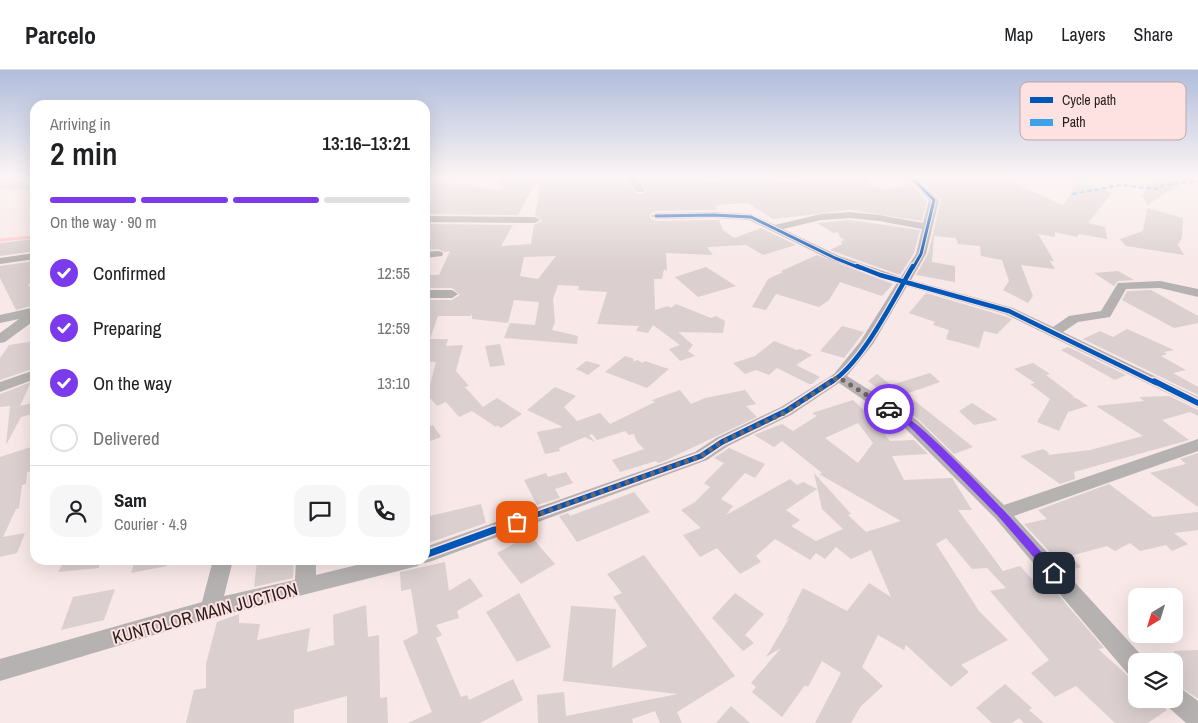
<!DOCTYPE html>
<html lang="en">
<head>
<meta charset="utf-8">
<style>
	:root { --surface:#fff; --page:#f6f6f6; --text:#202124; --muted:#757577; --line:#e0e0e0; --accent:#7c3aed }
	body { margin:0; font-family:"Archivo Narrow",sans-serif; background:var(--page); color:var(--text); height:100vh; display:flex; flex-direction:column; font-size:19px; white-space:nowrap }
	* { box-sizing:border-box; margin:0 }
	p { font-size:16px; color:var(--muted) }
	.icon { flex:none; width:28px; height:28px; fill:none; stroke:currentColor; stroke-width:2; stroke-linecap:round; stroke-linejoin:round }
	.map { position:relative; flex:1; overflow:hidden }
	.panel { position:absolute; left:30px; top:30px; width:400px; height:465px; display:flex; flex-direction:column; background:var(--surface); border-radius:15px; box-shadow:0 5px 20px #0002 }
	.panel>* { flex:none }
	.needle { width:32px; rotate:218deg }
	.buttons { position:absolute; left:1128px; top:518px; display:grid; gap:10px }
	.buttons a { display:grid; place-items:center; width:55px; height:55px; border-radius:10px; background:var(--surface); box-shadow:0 5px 20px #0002; font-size:25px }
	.pin { position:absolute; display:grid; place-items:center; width:42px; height:42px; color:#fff; margin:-21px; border-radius:10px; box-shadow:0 2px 8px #0006 }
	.courier { position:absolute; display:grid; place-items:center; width:50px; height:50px; margin:-25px; border:4px solid #7c3aed; border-radius:50%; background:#fff; color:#222; box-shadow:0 1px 6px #0007 }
	.summary em { font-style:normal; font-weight:600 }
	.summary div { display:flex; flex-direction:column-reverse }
	.summary { display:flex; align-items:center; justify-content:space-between; height:85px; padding:0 20px }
	h1 { font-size:32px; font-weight:600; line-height:38px }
	.bar { display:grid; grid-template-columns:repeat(4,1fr); gap:8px 5px; align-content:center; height:60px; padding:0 20px }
	.bar i { height:6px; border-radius:4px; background:var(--line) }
	.bar .current { background:var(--accent) }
	.bar p { grid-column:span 4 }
	.line { display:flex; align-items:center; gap:12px; padding:0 20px; border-top:1px solid var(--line) }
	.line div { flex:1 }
	.round { display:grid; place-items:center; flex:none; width:52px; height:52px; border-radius:15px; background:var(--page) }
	ol { padding:0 20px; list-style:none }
	li { display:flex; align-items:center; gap:15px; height:55px }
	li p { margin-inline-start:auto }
	li .icon { padding:5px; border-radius:50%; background:var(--accent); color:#fff; stroke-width:4 }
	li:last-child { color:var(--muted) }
	li i { width:28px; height:28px; border:2px solid var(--line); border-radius:50% }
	header { display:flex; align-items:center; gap:30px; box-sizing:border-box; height:70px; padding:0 25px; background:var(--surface); border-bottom:1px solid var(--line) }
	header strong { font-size:24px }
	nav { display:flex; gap:28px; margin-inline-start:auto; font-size:18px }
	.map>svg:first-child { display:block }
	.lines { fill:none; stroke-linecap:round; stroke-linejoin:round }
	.stream { stroke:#fdcacb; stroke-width:3 }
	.building { fill:#dbcfcf; fill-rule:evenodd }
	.minor { fill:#b7b2b2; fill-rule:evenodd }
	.quiet { stroke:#3ea2ea; stroke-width:2.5; stroke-dasharray:5 2.5; stroke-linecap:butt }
	.cycleway-far3-casing { stroke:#fee2e2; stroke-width:5 }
	.cycleway-far2-casing { stroke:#fee2e2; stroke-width:7 }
	.cycleway-far1-casing { stroke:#fee2e2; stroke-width:9 }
	.cycleway-casing { stroke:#fee2e2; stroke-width:10 }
	.cycleway-far3 { stroke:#0057b8; stroke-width:3 }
	.cycleway-far2 { stroke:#0057b8; stroke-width:4.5 }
	.cycleway-far1 { stroke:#0057b8; stroke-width:5.5 }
	.cycleway { stroke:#0057b8; stroke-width:7 }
	.route { fill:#7c3aed }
	.done { stroke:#716565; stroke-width:5; stroke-dasharray:0 9 }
	.labels { text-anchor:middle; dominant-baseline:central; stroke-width:4; stroke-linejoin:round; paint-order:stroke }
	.near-street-label { font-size:18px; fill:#281e1e; stroke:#fee2e2 }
	.key { fill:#fee2e2; stroke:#bea7a7; stroke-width:1 }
	.key-label { font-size:14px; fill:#281e1e }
</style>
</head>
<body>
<header>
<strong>Parcelo</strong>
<nav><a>Map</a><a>Layers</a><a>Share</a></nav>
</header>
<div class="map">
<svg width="1198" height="653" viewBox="0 0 1198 653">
	<rect width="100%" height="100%" fill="#f8e8e8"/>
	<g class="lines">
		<path class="stream" d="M0 170 35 167"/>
	</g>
	<path class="building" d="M0 108 35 115 34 120 0 119Z
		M430 108H454L449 114 501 120 499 108H538L518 145 425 144V131H431Z
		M541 108H623L637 124H643L647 120 636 108H685L687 110 727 113 726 108H754V110L796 112 803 111 802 108H868L872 117H879L880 119 913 116 927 131 922 151 850 140 773 149 747 133 716 135 717 140 656 141 650 144V148L656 151 719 150 723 160 734 168 761 158 796 175 763 185 746 175 707 177 713 185 666 183 667 201 664 199 662 209H654L655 240 668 236 671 238 676 234 711 248 716 246 725 251 723 263 678 262 693 275 688 281 695 286 680 291 669 279 680 275 653 255 648 263 636 261 639 256 597 254 607 222 578 220 579 216 558 215 553 229 555 252 552 260 578 266 577 274 504 268 510 253 535 255 539 232 514 230 508 253 472 249V243L471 246H438L430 269H448L446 276 463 275 456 301 469 316 465 317 483 337 497 328 522 344 501 358 497 355 496 357 472 341 459 347 446 332 437 336 430 328 425 330V317L430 315 436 292 425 291V230H452L460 225 452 218H425V205H439L450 181 444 182 438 179 425 180V154L513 155 501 176 531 174 534 155 542 151 535 145ZM556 186 538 209 520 206 524 187Z
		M919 108H1002L1063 135 1079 112 1112 123 1088 153 1105 157 1107 169 1079 164 1077 167 1055 162V167L1038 164 1054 191H1050L1055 199 1021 195 1033 226 1028 233 1003 220 1009 211 1002 190 981 186 980 176 958 174 956 168 934 166 932 192 955 196V212L916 205 928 184 941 130Z
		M1155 108H1190L1147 135 1142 125Z
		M1147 138 1183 148 1182 167 1179 174 1177 173 1184 185 1126 176 1120 169 1143 161Z
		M850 150 920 160 914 183 900 205 830 180 842 174 841 171 845 170 840 167 838 162 834 163 817 153Z
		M35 169V181L0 186V173Z
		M817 185 893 214 882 226 840 212 829 230 819 237 776 224 766 240 752 237 768 209 783 202 781 201Z
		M35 191V213L28 214 35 226V235L16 240 0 208V196Z
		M706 197 736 216 698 227 675 207Z
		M1118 201 1134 210 1118 211 1114 216 1094 203Z
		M1151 220 1198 246V253L1174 258 1122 230 1127 221Z
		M926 223 1004 246 1012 249 997 264 984 261 979 278 946 269 949 260 933 255 935 252 909 243Z
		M842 256 864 262 844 288 820 281Z
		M1127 259 1174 280 1164 282 1167 284 1161 286 1186 300 1173 303 1198 317V325L1083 269 1100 261 1113 267Z
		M35 271V298L0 310V288L9 275Z
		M774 271 797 280 800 279 812 285 796 295 820 307 812 314H809L777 298 769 305 756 300 745 304 733 293 755 286Z
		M500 274 505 295 490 297 485 276Z
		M1068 277 1126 305 1115 310 1061 280Z
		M625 286 634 289 633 292 637 290 643 293 645 291 669 299 647 318 605 302Z
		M586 291 601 295 588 305 576 299Z
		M1033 293 1050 304 1046 305 1075 327 1071 328H1076L1088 336 1068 342 1059 361 1037 352 1050 329 1030 314 1035 313 1014 299Z
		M930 303 940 312 906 324 973 377 954 384 918 349 896 335 898 334 868 311 877 304 891 315Z
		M31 312 20 336 32 333V344L21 347 6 375 10 336 0 337V324Z
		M555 317 576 326 564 337 577 351 600 343 610 354 655 332 652 330 680 320 691 334 705 328 745 320 756 334 746 336 757 347 662 392 658 393 656 391 620 402 612 390 644 379 637 372 634 364 629 365 625 361 597 370 592 364 589 365 595 372 585 367 559 378 560 381 545 384 537 362 563 357 527 340Z
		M1169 326 1198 340V346L1190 342 1162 350 1189 370 1074 402 1075 409 1060 414 1020 386 1043 379 1049 383 1048 385 1090 380 1143 366 1096 336 1144 331 1139 327Z
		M853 330 870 346 890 371 914 370 928 384 892 386 904 410 952 408 972 440H958L1003 501 1020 496 1045 523 1055 521 1104 578 1098 579 1136 613V629H1155L1167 640 1148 653H1115L1076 616 1055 627 1031 603 1049 590 990 521 1006 518 987 498 972 499 946 468 936 474 979 541 1008 570 961 595 969 602 951 617 906 575 904 580 878 565 862 597 883 616 861 636 851 653H815L841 603 822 591 808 617 805 615 782 647 752 622 756 617 751 613 781 578 766 587 790 547 786 551 803 518 847 541 869 513 891 527 871 480 851 489 836 477 825 489 816 483 810 490 775 469 756 486 761 492 740 504 717 478 700 487 683 465 701 458 681 440 695 432 710 417 704 413 724 393 714 388 729 378 765 394 755 408 745 403 721 429 733 436 726 445 790 409 797 415 803 412 817 419 786 440 800 450 791 456 816 471 843 459 822 439 814 403 851 444 848 445 866 462 901 451 819 404 822 403 782 371 774 377 754 365 782 354 793 361 817 346 812 343ZM858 353 873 373 858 393 825 368Z
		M972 333 998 350 974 355 959 341Z
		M433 355 441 367 425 373V358Z
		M31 377 32 401 27 402 26 414 22 415 19 438 16 439 3 467 25 463 17 483 0 487V387Z
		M1198 383V437L1150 403 1186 394 1180 389Z
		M566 402 573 413 555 419 560 428 537 435 524 410 546 403 548 407Z
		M1109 414 1153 447 1198 442V460L1174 463 1188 474 1172 481 1166 475 1140 481 1130 473 1115 481 1107 476 1070 486 1081 497 1067 501 1024 454 1047 449 1038 440Z
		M634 422 650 442 577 472 559 446 568 443 570 446Z
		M481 434 486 453 425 474V447Z
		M530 465 555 494 521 514 497 483Z
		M644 485 735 606 677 642 682 653H660L655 641 632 649 633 653H538L537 625 564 622 566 646 678 624 563 611 571 536 616 539 612 598 647 576 613 527 622 523 607 504Z
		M65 490H99V498L58 502Z
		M135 490H166L167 496 131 503Z
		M257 490H294L293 508 254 517Z
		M445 492 449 521 470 508 483 526 457 541 459 548 436 555 442 565 436 568 461 627 467 625 469 630 513 609 523 630 480 653H408L432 642 403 571 418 563 411 519 401 521 400 502Z
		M115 519 104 550 61 560 73 527Z
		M519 523 551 577 517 592 486 542Z
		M735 523 764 544 745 565 754 573 743 581 712 548Z
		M366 535 368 567 379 565 380 628 387 627 388 653H347V626L294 640V653H186L194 620 206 618V594L217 552 239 544V553L260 554 257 570 310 558 307 582 334 575 333 545Z
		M1198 580V628H1197L1174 613V581Z
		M1005 614 1032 638 1029 640 1044 653H1024L1019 648 1012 653H992L976 638Z
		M731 636 750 653H716Z"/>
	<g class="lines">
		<path class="minor" d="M625 108H634L645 120 643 122H637Z
			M908 108H917L939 130 926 184 911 210 1013 238 1053 257 1069 246 1101 241 1118 213 1160 211 1198 219V227L1160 218 1126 219 1110 247 1078 252 1063 262 1198 327V338L1005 244 907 216 873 274 847 306 917 350 1004 435 1198 369V381L1014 446 1144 588 1145 591H1136V607L1128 604 995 448 905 358 839 313 791 345 728 376 707 390 432 491 425 493 420 491 418 496 211 548 0 611V589L202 532 213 490H233L224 526 295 510 296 490H316V505L377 490H425V477L695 382 716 368 781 337 834 304 860 272 897 213 831 190 749 150 713 148 656 149 651 146 656 143 713 142 751 144 775 155 821 144 850 142 879 145 923 153 929 130ZM850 148 879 151 922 159 916 184 901 207 839 186 783 159 821 150Z
			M425 146 535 147 540 150 535 153 425 152Z
			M438 181 442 182 443 184 442 186 425 188V182Z
			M35 183V189L0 194V188Z
			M425 220H452L458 224 452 228H425Z
			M31 238 35 239V250L5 272 0 273V263L19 249 0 253V245Z
			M35 300V309L0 322V312Z
			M1174 615 1182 619 1198 631V653H1186L1166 635 1163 629H1174Z"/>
		<path class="quiet" d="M1072 124 1121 115 1158 119 1163 115 1198 111"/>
		<defs>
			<path id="cycleway-far3" d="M912 108 934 130 921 184 913 198
				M656 146 713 145 751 147 835 188 860 198"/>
			<path id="cycleway-far2" d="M857 196 880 205 1009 241 1156 313
				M830 313C863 292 893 230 913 196"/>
			<path id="cycleway-far1" d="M1154 311 1198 333
				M491 461 701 386 722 372 786 341 832 311"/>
			<path id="cycleway" d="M425 485 494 460"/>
		</defs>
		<use href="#cycleway-far3" class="cycleway-far3-casing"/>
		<use href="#cycleway-far2" class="cycleway-far2-casing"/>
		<use href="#cycleway-far1" class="cycleway-far1-casing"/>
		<use href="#cycleway" class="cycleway-casing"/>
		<use href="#cycleway-far3" class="cycleway-far3"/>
		<use href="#cycleway-far2" class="cycleway-far2"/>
		<use href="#cycleway-far1" class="cycleway-far1"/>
		<use href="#cycleway" class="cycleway"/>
	</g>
	<linearGradient id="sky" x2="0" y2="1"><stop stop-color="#b0bddc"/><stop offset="0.54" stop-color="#fcf5f5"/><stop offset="1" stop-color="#fcf5f5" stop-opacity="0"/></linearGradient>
	<rect width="1198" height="199" fill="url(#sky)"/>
	<path class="route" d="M886 337C910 333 1036 475 1057 500L1059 503 1057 506H1050L998 446 934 381 908 355 886 341Z"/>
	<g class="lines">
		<path class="done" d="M517 452 701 386 722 372 786 342 838 307 889 339"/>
	</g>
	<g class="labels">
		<g class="near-street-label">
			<text transform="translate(205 543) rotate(-15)">KUNTOLOR MAIN JUCTION</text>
		</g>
	</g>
	<rect x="1020" y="12" width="166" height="58" rx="8" class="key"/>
	<rect x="1030" y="27" width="23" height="6" fill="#0057b8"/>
	<rect x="1030" y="49" width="23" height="7" fill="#3ea2ea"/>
	<g class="key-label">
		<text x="1062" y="35">Cycle path</text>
		<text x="1062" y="57">Path</text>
	</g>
</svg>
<div class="buttons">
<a><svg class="needle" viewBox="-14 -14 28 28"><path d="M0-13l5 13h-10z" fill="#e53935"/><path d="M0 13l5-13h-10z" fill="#757577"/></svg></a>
<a><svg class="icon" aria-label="layers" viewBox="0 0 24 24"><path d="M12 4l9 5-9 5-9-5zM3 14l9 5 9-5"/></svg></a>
</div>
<div class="pin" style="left:517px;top:452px;background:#ea580c"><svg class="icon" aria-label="bag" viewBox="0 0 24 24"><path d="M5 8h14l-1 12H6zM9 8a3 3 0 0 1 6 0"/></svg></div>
<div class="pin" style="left:1054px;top:503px;background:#1f2937"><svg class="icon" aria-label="home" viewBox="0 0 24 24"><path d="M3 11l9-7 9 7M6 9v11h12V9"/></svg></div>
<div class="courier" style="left:889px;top:339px"><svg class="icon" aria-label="car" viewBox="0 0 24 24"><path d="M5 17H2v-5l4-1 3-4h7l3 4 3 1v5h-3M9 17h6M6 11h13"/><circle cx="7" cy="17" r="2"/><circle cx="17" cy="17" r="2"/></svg></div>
<section class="panel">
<div class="summary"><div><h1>2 min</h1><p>Arriving in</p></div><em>13:16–13:21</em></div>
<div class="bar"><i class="current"></i><i class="current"></i><i class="current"></i><i></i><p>On the way · 90 m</p></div>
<ol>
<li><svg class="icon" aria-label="check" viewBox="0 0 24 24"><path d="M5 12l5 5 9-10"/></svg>Confirmed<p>12:55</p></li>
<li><svg class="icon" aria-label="check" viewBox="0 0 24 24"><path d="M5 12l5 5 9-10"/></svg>Preparing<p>12:59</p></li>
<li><svg class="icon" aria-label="check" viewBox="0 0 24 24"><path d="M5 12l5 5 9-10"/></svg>On the way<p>13:10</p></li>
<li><i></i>Delivered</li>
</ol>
<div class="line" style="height:90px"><a class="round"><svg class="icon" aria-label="person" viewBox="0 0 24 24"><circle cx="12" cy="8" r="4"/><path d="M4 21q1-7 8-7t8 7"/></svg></a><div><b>Sam</b><p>Courier · 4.9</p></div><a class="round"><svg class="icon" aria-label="chat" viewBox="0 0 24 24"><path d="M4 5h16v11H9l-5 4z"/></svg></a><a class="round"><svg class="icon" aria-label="phone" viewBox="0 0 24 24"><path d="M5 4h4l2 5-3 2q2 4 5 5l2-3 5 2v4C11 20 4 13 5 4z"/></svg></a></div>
</section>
</div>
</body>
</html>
